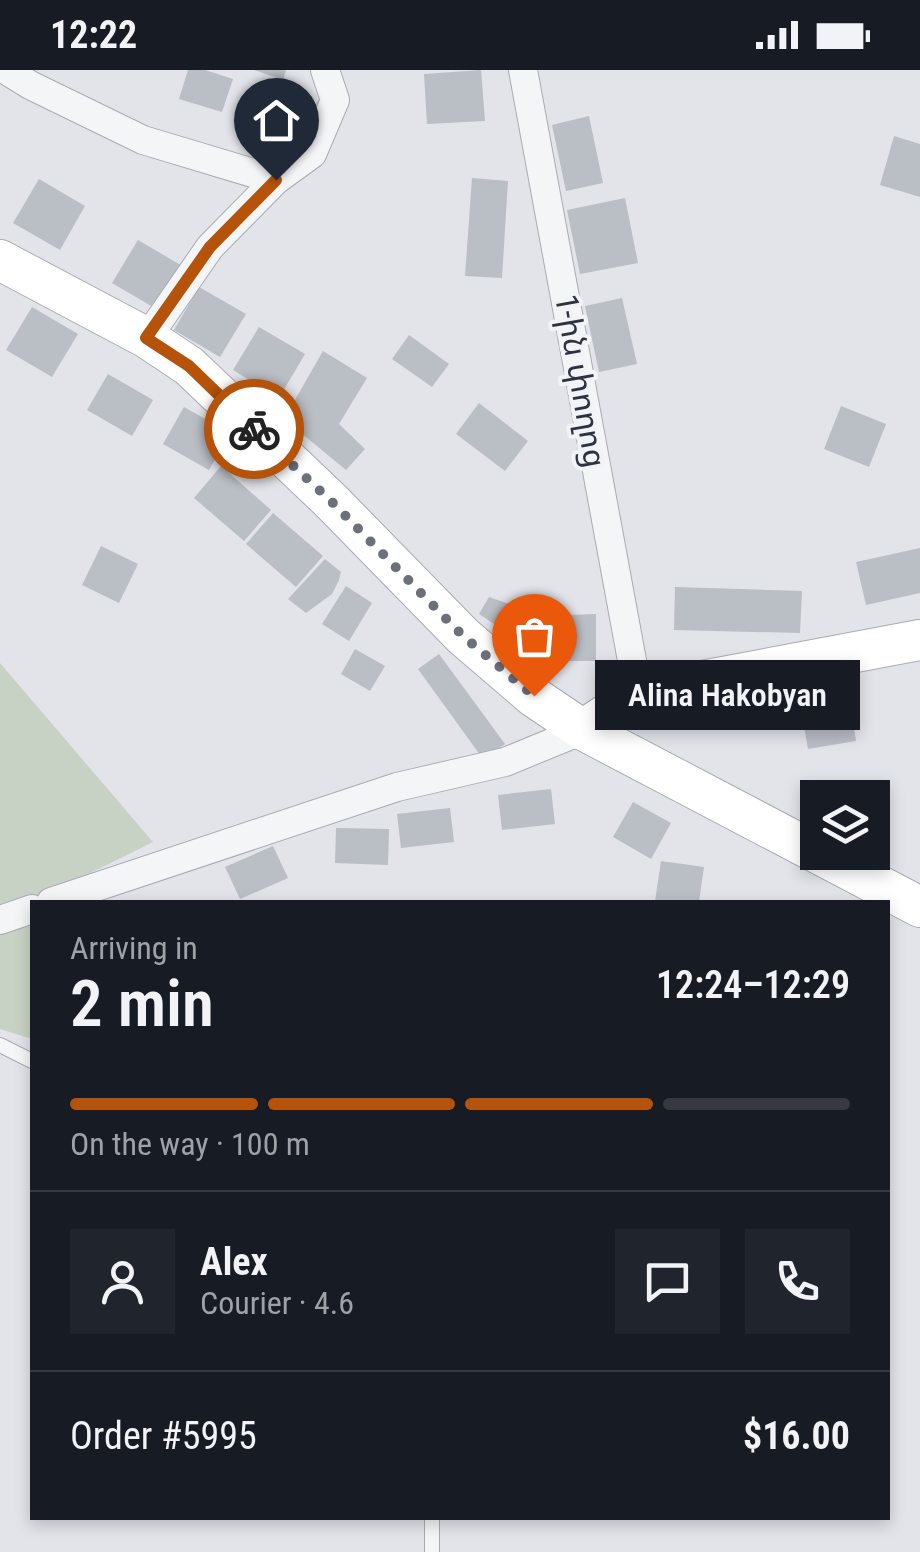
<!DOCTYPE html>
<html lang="en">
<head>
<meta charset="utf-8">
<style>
	:root { --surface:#171b24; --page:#20242c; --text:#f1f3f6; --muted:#9ea1a6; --line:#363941; --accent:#b45309 }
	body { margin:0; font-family:"Roboto Condensed","Noto Sans Armenian",sans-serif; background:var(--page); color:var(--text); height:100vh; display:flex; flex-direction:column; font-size:38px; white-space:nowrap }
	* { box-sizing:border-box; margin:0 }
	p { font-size:32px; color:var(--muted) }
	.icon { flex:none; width:55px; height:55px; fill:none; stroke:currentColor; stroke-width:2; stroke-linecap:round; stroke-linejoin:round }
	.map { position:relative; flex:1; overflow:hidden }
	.panel { position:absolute; left:30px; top:830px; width:860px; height:620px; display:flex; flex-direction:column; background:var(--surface); border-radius:0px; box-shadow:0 5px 15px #0003 }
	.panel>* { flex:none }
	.tools { position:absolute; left:800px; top:710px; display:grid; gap:20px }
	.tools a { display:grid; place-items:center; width:90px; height:90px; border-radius:0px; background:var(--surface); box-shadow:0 5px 15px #0003; font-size:50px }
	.pin { position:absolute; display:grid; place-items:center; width:85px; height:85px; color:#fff; margin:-102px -42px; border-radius:50% 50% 50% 0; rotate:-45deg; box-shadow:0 0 10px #0007 }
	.pin .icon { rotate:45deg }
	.courier { position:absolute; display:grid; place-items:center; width:100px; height:100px; margin:-50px; border:8px solid #b45309; border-radius:50%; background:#fff; color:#222; box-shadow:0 2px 12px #0007 }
	.bubble { position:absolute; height:70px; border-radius:0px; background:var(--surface); box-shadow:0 5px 15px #0003; font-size:32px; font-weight:600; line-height:70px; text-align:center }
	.overview em { font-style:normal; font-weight:600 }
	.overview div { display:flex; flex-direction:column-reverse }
	.overview { display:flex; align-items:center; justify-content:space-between; height:170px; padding:0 40px }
	h1 { font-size:65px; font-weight:600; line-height:75px }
	.bar { display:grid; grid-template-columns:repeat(4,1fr); gap:15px 10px; align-content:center; height:120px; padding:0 40px }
	.bar i { height:12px; border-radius:8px; background:var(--line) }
	.bar .on { background:var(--accent) }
	.bar p { grid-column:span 4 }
	.line { display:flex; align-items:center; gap:25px; padding:0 40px; border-top:2px solid var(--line) }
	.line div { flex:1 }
	.round { display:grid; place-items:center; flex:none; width:105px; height:105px; border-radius:0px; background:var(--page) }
	.status { display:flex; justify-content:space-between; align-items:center; height:70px; padding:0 50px; background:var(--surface); direction:ltr }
	.status svg { height:28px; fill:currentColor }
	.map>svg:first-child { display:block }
	.green { fill:#c7d2c4 }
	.building { fill:#babec5 }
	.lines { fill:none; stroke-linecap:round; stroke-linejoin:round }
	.service-casing { stroke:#a8abb3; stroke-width:16 }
	.minor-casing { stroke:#a8abb3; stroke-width:30 }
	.secondary-casing { stroke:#a8abb3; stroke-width:42 }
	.service { stroke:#f4f5f7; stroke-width:14 }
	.minor { stroke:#f4f5f7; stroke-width:28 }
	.secondary { stroke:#fff; stroke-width:40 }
	.done { stroke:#6c707a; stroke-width:10; stroke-dasharray:0 18 }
	.route { stroke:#b45309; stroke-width:12 }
	.labels { text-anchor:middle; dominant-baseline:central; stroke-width:8; stroke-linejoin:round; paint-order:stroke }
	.street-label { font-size:32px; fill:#2c323f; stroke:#f1f3f6 }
</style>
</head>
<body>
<div class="status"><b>12:22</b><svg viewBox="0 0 49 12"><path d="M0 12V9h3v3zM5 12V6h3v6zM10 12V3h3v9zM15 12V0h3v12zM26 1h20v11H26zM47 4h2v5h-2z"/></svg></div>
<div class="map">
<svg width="920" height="1482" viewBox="0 0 920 1482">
	<rect width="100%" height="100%" fill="#e2e4e9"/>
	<path class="green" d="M0 593 153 772 32 832V969L0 959Z"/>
	<path class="building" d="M188 0H205L233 9 222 42 179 29Z
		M254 0H286L283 10Z
		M481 0 485 51 427 54 424 4Z
		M589 46 603 113 566 121 552 55Z
		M894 66 920 74V127L880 115Z
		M472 108 508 111 502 208 465 206Z
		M39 109 85 136 60 180 13 153Z
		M625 128 638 193 580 204 567 140Z
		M138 170 184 197 158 240 112 213Z
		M199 217 246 244 220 287 174 260Z
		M622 228 637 294 599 302 585 236Z
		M32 237 78 264 52 307 6 280Z
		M259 257 305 284 279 328 233 300Z
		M409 265 449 294 432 317 392 289Z
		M323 281 367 308 339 354 365 379 346 400 284 349Z
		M108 304 153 330 132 366 87 340Z
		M479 333 528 371 505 401 456 364Z
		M841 336 886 354 869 397 824 379Z
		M184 337 230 363 209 400 163 374Z
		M221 396 271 440 244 471 194 428Z
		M273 443 323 486 296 517 246 474Z
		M101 476 138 494 119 533 82 515Z
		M920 478V523L866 535 856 492Z
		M325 489 341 502 339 510 332 524 306 543 288 529Z
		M346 516 372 533 349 571 322 554Z
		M675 517 802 521 800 563 674 560Z
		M489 527 544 546 596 544V591H551L479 544Z
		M355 579 385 596 370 621 341 604Z
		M439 584 505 674 483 689 418 599Z
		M850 632 856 671 808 679 801 640Z
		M551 719 555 754 502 760 498 725Z
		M633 732 671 753 651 789 613 767Z
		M450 738 454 772 401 778 397 744Z
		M336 758 389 759 388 795 335 793Z
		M273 776 288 808 240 829 225 797Z
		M661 791 704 797 699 832 655 831Z"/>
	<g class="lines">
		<defs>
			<path id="service" d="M0 975 32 991
				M432 1482V1448"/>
			<path id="minor" d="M6 0 30 15 143 70 276 110
				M523 0 638 623
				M147 268 210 177 276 110 312 84 335 30 325 0
				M51 832 397 717 505 692 583 660
				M0 850 32 839"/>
			<path id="secondary" d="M0 190 147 268 189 296 331 431 463 566 534 627 583 660 920 837
				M583 660 638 623 920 570"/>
		</defs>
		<use href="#service" class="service-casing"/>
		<use href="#minor" class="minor-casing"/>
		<use href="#secondary" class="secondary-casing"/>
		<use href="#service" class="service"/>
		<use href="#minor" class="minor"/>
		<use href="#secondary" class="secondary"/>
	</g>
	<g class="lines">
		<path class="done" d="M254 359 331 431 463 566 534 626"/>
		<path class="route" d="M254 359 189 296 146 268 210 177 276 110"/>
	</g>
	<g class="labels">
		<g class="street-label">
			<text transform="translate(581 311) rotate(80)">1-ին փողոց</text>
		</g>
	</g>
</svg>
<div class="tools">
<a><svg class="icon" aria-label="layers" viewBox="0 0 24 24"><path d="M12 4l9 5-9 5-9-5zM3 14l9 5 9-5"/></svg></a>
</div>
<div class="pin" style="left:534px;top:626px;background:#ea580c"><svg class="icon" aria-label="bag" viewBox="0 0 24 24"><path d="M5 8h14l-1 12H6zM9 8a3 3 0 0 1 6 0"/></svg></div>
<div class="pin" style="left:276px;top:110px;background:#1f2937"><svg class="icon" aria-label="home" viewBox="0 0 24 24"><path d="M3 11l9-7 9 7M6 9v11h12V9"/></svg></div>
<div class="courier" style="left:254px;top:359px"><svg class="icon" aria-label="bike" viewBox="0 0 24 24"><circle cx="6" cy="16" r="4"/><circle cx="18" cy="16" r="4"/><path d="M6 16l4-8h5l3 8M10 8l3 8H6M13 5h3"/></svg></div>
<div class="bubble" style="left:595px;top:590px;width:265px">Alina Hakobyan</div>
<section class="panel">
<div class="overview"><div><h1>2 min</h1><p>Arriving in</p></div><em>12:24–12:29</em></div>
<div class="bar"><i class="on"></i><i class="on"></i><i class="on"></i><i></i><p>On the way · 100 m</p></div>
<div class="line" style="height:180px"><a class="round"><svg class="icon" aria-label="person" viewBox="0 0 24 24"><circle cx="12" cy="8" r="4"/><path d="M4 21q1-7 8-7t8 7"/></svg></a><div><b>Alex</b><p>Courier · 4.6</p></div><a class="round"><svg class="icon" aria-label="chat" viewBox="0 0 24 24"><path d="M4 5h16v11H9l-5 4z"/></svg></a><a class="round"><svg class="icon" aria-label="phone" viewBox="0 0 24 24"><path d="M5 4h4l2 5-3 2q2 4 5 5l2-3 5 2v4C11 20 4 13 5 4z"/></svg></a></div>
<div class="line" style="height:130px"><div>Order #5995</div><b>$16.00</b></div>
</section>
</div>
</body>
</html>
